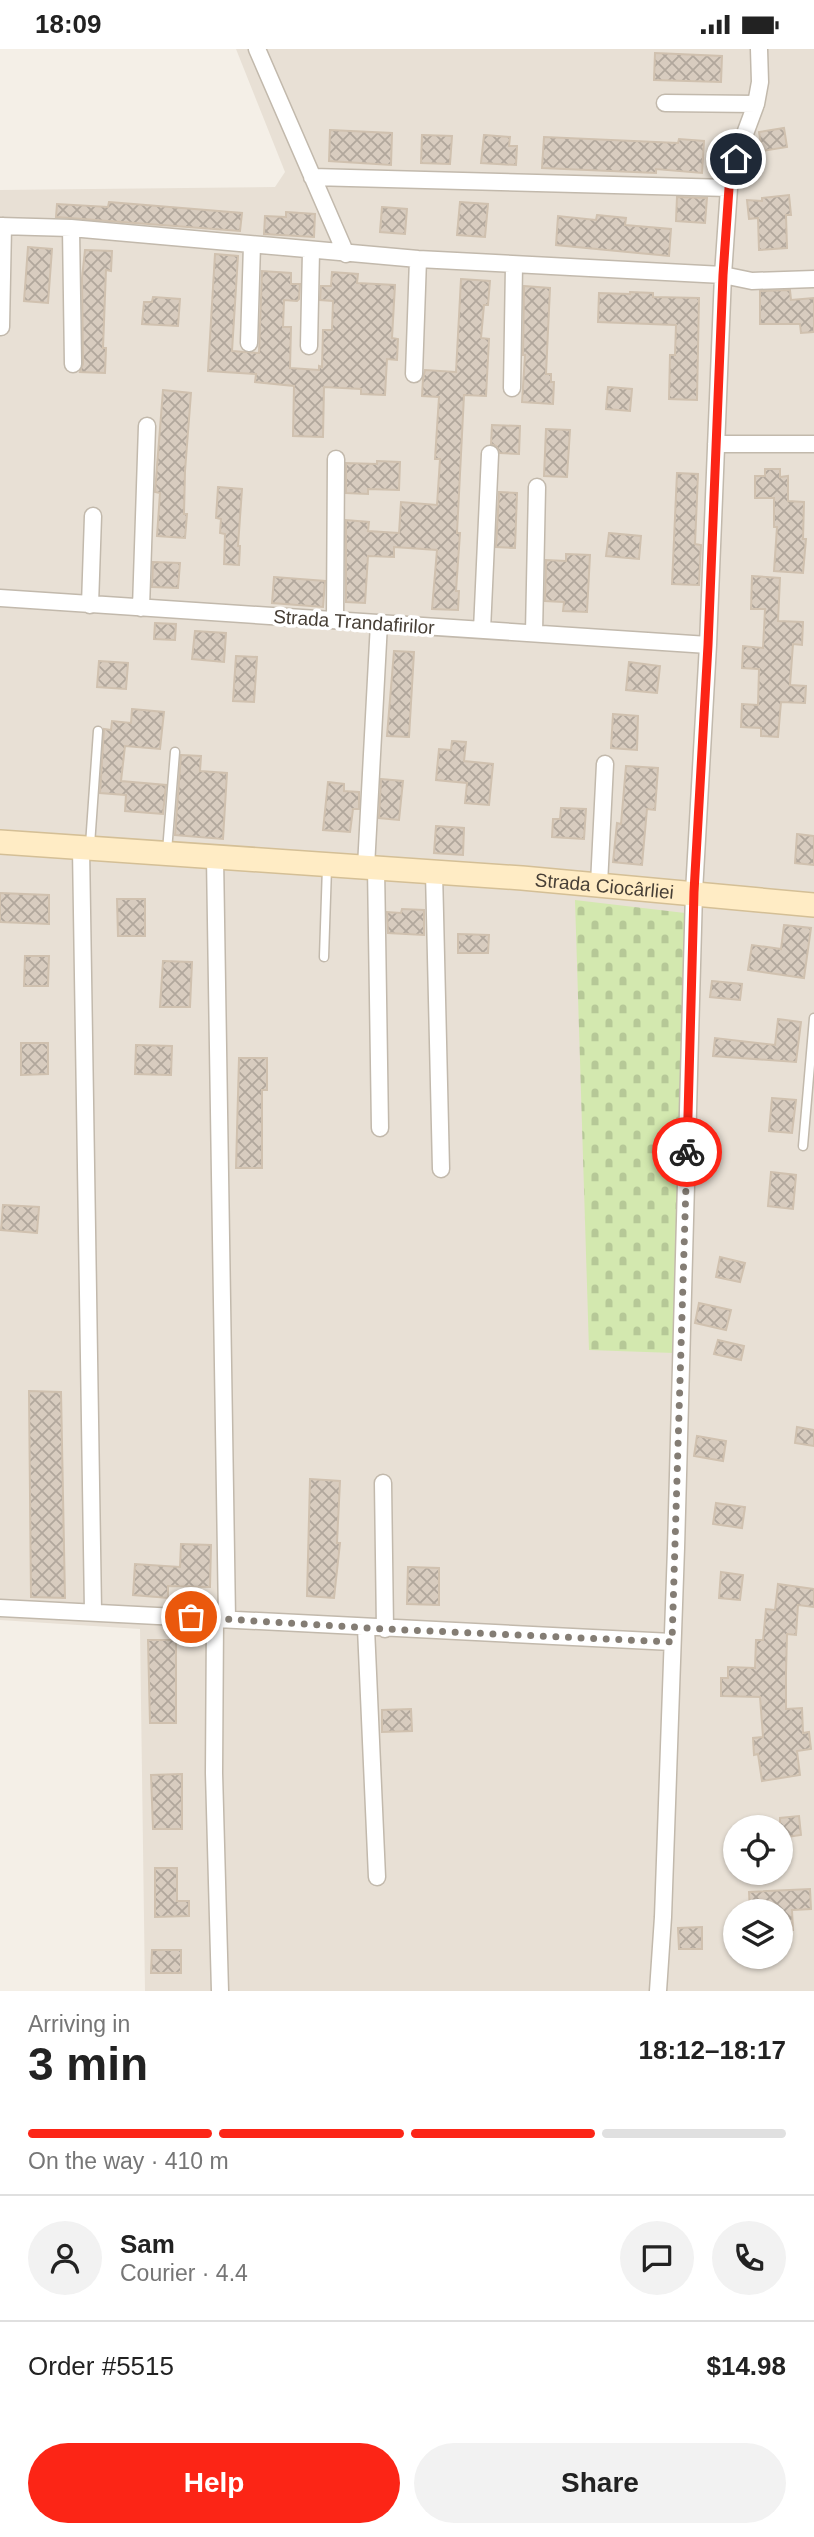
<!DOCTYPE html>
<html lang="en">
<head>
<meta charset="utf-8">
<style>
	:root { --surface:#fff; --page:#f2f2f2; --text:#222; --muted:#767676; --line:#e0e0e0; --accent:#fc2516 }
	body { margin:0; font-family:Arial,sans-serif; background:var(--page); color:var(--text); height:100vh; display:flex; flex-direction:column; font-size:26px; white-space:nowrap }
	* { box-sizing:border-box; margin:0 }
	p { font-size:23px; color:var(--muted) }
	.icon { flex:none; width:38px; height:38px; fill:none; stroke:currentColor; stroke-width:2; stroke-linecap:round; stroke-linejoin:round }
	.map { position:relative; height:1942px; overflow:hidden }
	.side { display:flex; flex-direction:column; background:var(--surface); flex:1 }
	.side>* { flex:none }
	.controls { position:absolute; left:723px; top:1766px; display:grid; gap:14px }
	.controls a { display:grid; place-items:center; width:70px; height:70px; border-radius:50%; background:var(--surface); box-shadow:0 2px 5px #0004; font-size:35px }
	.pin { position:absolute; display:grid; place-items:center; width:60px; height:60px; color:#fff; margin:-30px; border:4px solid #fff; border-radius:50%; box-shadow:0 2px 7px #0007 }
	.courier { position:absolute; display:grid; place-items:center; width:70px; height:70px; margin:-35px; border:5px solid #fc2516; border-radius:50%; background:#fff; color:#222; box-shadow:0 2px 9px #0007 }
	.head em { font-style:normal; font-weight:800 }
	.head div { display:flex; flex-direction:column-reverse }
	.head { display:flex; align-items:center; justify-content:space-between; height:119px; padding:0 28px }
	h1 { font-size:46px; font-weight:800; line-height:52px }
	.bar { display:grid; grid-template-columns:repeat(4,1fr); gap:10px 7px; align-content:center; height:84px; padding:0 28px }
	.bar i { height:9px; border-radius:5px; background:var(--line) }
	.bar .on { background:var(--accent) }
	.bar p { grid-column:span 4 }
	.line { display:flex; align-items:center; gap:18px; padding:0 28px; border-top:2px solid var(--line) }
	.line div { flex:1 }
	.round { display:grid; place-items:center; flex:none; width:74px; height:74px; border-radius:37px; background:var(--page) }
	.cta { display:flex; gap:14px; margin-top:auto; padding:14px 28px }
	.cta a { flex:1; height:80px; border-radius:42px; background:var(--accent); color:#fff; font-size:28px; font-weight:800; line-height:80px; text-align:center }
	.cta a+a { background:var(--page); color:var(--text) }
	.status { display:flex; justify-content:space-between; align-items:center; height:49px; padding:0 35px; background:var(--surface); direction:ltr }
	.status svg { height:19px; fill:currentColor }
	.map>svg:first-child { display:block }
	.residential { fill:#e8e0d5; fill-rule:evenodd }
	.cemetery { fill:url(#cemetery-stones) }
	.building { fill:url(#building-cross-hatch); stroke:#d0c1af; stroke-width:2 }
	.lines { fill:none; stroke-linecap:round; stroke-linejoin:round }
	.lane-casing { stroke:#c2b9ac; stroke-width:11 }
	.street-casing { stroke:#c2b9ac; stroke-width:19 }
	.secondary-casing { stroke:#d4bf96; stroke-width:26 }
	.lane { stroke:#fff; stroke-width:8 }
	.street { stroke:#fff; stroke-width:16 }
	.secondary { stroke:#ffecc5; stroke-width:23 }
	.done { stroke:#847d74; stroke-width:7; stroke-dasharray:0 12.6 }
	.route { stroke:#fc2516; stroke-width:9 }
	.labels { text-anchor:middle; dominant-baseline:central; stroke-width:7; stroke-linejoin:round; paint-order:stroke }
	.street-label { font-size:19px; fill:#473f36; stroke:#fff }
</style>
</head>
<body>
<div class="status"><b>18:09</b><svg viewBox="0 0 49 12"><path d="M0 12V9h3v3zM5 12V6h3v6zM10 12V3h3v9zM15 12V0h3v12zM26 1h20v11H26zM47 4h2v5h-2z"/></svg></div>
<div class="map">
<svg width="814" height="1942" viewBox="0 0 814 1942">
	<defs>
		<pattern id="cemetery-stones" width="16" height="16" patternUnits="userSpaceOnUse" patternTransform="scale(1.75)"><rect width="16" height="16" fill="#d3e8af"/><path d="M2 7V4a2 2 0 0 1 4 0v3zM10 15v-3a2 2 0 0 1 4 0v3z" fill="#b6c897"/></pattern>
		<pattern id="building-cross-hatch" width="8" height="8" patternUnits="userSpaceOnUse" patternTransform="scale(1.75)"><rect width="8" height="8" fill="#d8ccbf"/><path d="M0 0l8 8M0 8l8-8" fill="none" stroke="#b1a79c"/></pattern>
	</defs>
	<rect width="100%" height="100%" fill="#f4efe7"/>
	<path class="residential" d="M236 0H814V1942H145L140 1580 0 1571V141L275 138 285 123ZM735 1778H780V1824H735ZM735 1862H780V1908H735Z"/>
	<path class="cemetery" d="M575 851 685 864 674 1304 589 1301Z"/>
	<path class="building" d="M655 4 722 7 721 33 654 31Z
		M784 79 787 98 762 102 759 83Z
		M330 81 392 84 391 116 329 112Z
		M422 86 452 87 450 115 421 114Z
		M484 86 510 88 509 97H517L516 116 481 114Z
		M544 88 678 94 679 90 704 92 702 124 656 120V124L542 119Z
		M789 146 791 166H786L787 199 759 201 758 169 749 170 747 151 762 152V149Z
		M677 148 707 149 705 174 676 172Z
		M109 153 242 164 240 182 56 168 57 155 108 158Z
		M460 153 488 155 485 188 457 186Z
		M382 158 407 160 405 185 380 183Z
		M286 163 315 165 314 188 264 185 265 167 286 168Z
		M597 166 626 169 625 176 671 180 669 207 556 196 558 167 596 171Z
		M28 198 52 200 48 254 24 252Z
		M85 201 112 202 111 222 106 221 103 299H106L105 324 80 323 83 315 82 229Z
		M215 205 238 207 232 302 259 304 262 222 291 224V235H300L299 250 297 252 284 251 283 278H291L290 319 319 321V317L322 318 323 281H332L333 252 320 251 321 237H331L332 223 358 225 357 234 395 236 392 289 398 290 397 311 387 310 385 346 361 345V340L324 338 323 388 293 387 294 337 255 333 256 325 208 322Z
		M461 230 490 232 488 256H484L481 289 489 290 486 347 464 346 457 484H460L456 542H459L458 561 432 560 437 501 394 498V508L368 507 365 554 346 553V471L369 473 368 482 399 484 401 453 437 456 440 410H435L439 348 422 347 423 330 425 321 456 323Z
		M524 237 550 239 546 325H551V333H554L553 355 522 353 525 306H523Z
		M790 241 791 251 814 249V283L801 284 800 275H760V242Z
		M630 243 653 244V248L699 249 697 351 669 350 670 306H675L676 276 598 273 599 244 630 245Z
		M153 248 180 250 178 277 142 275 144 253H152Z
		M608 338 632 340 630 362 606 360Z
		M163 341 191 344 185 422 184 465H187L185 489 157 487 160 444 155 443Z
		M492 376 520 377 519 405 500 404 496 397 491 395Z
		M546 380 570 381 567 428 544 427Z
		M377 412 400 413 399 441 368 440V445L346 444V414L377 415Z
		M765 420H780V428L788 427V452L804 453 803 490H806L803 524 774 522 777 478H774V449H755V427H765Z
		M677 424 698 425 695 495 701 496 699 536 672 535Z
		M218 438 242 440 238 497H240L239 516 224 515 225 485 220 484 221 470 216 469Z
		M499 443 517 444 515 499 496 498Z
		M609 484 641 487 639 510 606 507Z
		M566 505 590 506 587 563 563 562 564 553 545 552 546 511 566 512Z
		M153 513 180 514 178 539 152 538Z
		M752 527 780 529 778 572 803 573 802 596 793 595 790 636 806 637 805 654 781 653 778 688 761 687V679L741 678 742 655 758 656 759 620 742 619 743 597 763 599 765 560H751Z
		M274 528 325 532 323 558 272 554Z
		M155 574 176 575 175 591 154 590Z
		M195 582 226 584 224 613 192 610Z
		M394 602 414 603 409 688 387 687Z
		M236 607 257 608 254 653 233 652Z
		M99 612 128 614 126 640 97 638Z
		M629 613 660 617 657 644 626 641Z
		M132 660 164 663 160 700 125 697 121 732 166 736 163 765 125 762 126 746 100 744 104 680 111 681 112 672 131 674Z
		M613 665 638 667 637 701 611 699Z
		M452 692 466 693 464 712 493 715 489 756 465 754 467 734 436 731 439 700 451 701Z
		M181 706 201 707 200 722 227 724 223 790 175 786Z
		M626 717 658 719 655 761 647 760 642 816 613 813 617 774 621 775Z
		M381 730 403 732 399 771 379 769Z
		M328 733 344 735V742L359 743V760H353L350 783 323 781Z
		M561 759 586 760 584 790 552 788 553 770H560Z
		M436 777 464 779 463 806 434 804Z
		M797 785 814 787V816L795 814Z
		M0 844 49 846V875L0 873Z
		M117 850H145V887H118Z
		M402 860 424 861V886L388 884 387 863 401 864Z
		M784 876 811 879 804 929 748 921 752 896 781 900Z
		M458 885 489 886 488 904H458Z
		M25 907H49L48 937H24Z
		M163 912 192 913 190 958H160Z
		M712 932 742 935 740 951 710 948Z
		M778 970 801 973 796 1013 713 1007 715 989 775 996Z
		M21 994H48V1025L21 1026Z
		M136 996 172 997 171 1026 135 1025Z
		M239 1009H267V1041H262V1119H236Z
		M772 1049 796 1051 792 1084 769 1082Z
		M771 1123 796 1126 793 1160 768 1157Z
		M3 1156 39 1158 37 1184 1 1181Z
		M720 1208 745 1214 740 1233 716 1228Z
		M699 1254 731 1261 726 1281 695 1274Z
		M718 1291 744 1297 741 1311 714 1305Z
		M29 1342 61 1343 65 1549 31 1548Z
		M797 1378 814 1381V1397L795 1394Z
		M697 1387 726 1392 723 1412 694 1407Z
		M310 1430 340 1432 337 1494H340L334 1549 307 1547Z
		M716 1454 745 1458 742 1479 713 1475Z
		M181 1495 211 1496 210 1538 168 1537V1549L133 1546 135 1515 180 1518Z
		M408 1518 439 1519V1556L407 1555Z
		M721 1523 743 1526 740 1551 719 1549Z
		M778 1535 814 1540V1558L798 1556 796 1586 787 1585 786 1623V1660L802 1659 803 1684 809 1683 811 1700 797 1702 800 1726 762 1732 758 1705 754 1706 753 1689 763 1688 760 1648 721 1647V1629H728V1618L755 1619 756 1591H763L766 1560 775 1561Z
		M148 1591H176V1674H150Z
		M411 1660 412 1682 382 1683V1661Z
		M182 1725V1780H153L151 1726Z
		M799 1767 801 1786 780 1789V1769Z
		M155 1819H177V1852H189V1867L155 1868Z
		M810 1840 811 1860 792 1861 793 1881H780V1862H750L749 1843Z
		M702 1878V1900H679L678 1879Z
		M152 1901H181V1924H151Z"/>
	<g class="lines">
		<defs>
			<path id="lane" d="M90 796 98 682
				M167 802 175 703
				M324 908 327 818
				M803 1097 814 969"/>
			<path id="street" d="M257 0 346 205
				M665 54 756 55
				M312 128 729 139
				M0 177 71 179 418 210 723 226 752 232 814 230
				M71 179 73 315
				M1 278 3 177
				M249 294 252 196
				M309 297 311 202
				M414 325 418 210
				M512 339 514 216
				M716 395H814
				M0 549 708 596
				M90 556 93 467
				M141 559 147 377
				M335 571 336 410
				M482 581 490 405
				M534 584 537 438
				M81 799 93 1562
				M215 808 227 1570
				M366 818 379 574
				M376 818 380 1079
				M434 823 441 1120
				M599 835 605 715
				M383 1434 385 1580
				M0 1559 672 1593
				M215 1569 214 1724 220 1942
				M366 1579 377 1828
				M658 1942 663 1868 676 1499 694 843 708 596 723 226 729 139 736 109 756 55 760 33 759 0"/>
			<g id="secondary">
				<path id="s1" d="M0 793 522 829 814 856"/>
			</g>
		</defs>
		<use href="#lane" class="lane-casing"/>
		<use href="#street" class="street-casing"/>
		<use href="#secondary" class="secondary-casing"/>
		<use href="#lane" class="lane"/>
		<use href="#street" class="street"/>
		<use href="#secondary" class="secondary"/>
	</g>
	<g class="lines">
		<path class="done" d="M191 1568 385 1580 672 1593 687 1103"/>
		<path class="route" d="M687 1103 694 843 708 596 723 226 729 139 736 110"/>
	</g>
	<g class="labels">
		<g class="street-label">
			<text transform="translate(354 573) rotate(4)">Strada Trandafirilor</text>
			<text stroke="none"><textPath href="#s1" startOffset="606">Strada Ciocârliei</textPath></text>
		</g>
	</g>
</svg>
<div class="controls">
<a><svg class="icon" aria-label="locate" viewBox="0 0 24 24"><circle cx="12" cy="12" r="6"/><path d="M12 2v4M12 18v4M2 12h4M18 12h4"/></svg></a>
<a><svg class="icon" aria-label="layers" viewBox="0 0 24 24"><path d="M12 4l9 5-9 5-9-5zM3 14l9 5 9-5"/></svg></a>
</div>
<div class="pin" style="left:191px;top:1568px;background:#ea580c"><svg class="icon" aria-label="bag" viewBox="0 0 24 24"><path d="M5 8h14l-1 12H6zM9 8a3 3 0 0 1 6 0"/></svg></div>
<div class="pin" style="left:736px;top:110px;background:#1f2937"><svg class="icon" aria-label="home" viewBox="0 0 24 24"><path d="M3 11l9-7 9 7M6 9v11h12V9"/></svg></div>
<div class="courier" style="left:687px;top:1103px"><svg class="icon" aria-label="bike" viewBox="0 0 24 24"><circle cx="6" cy="16" r="4"/><circle cx="18" cy="16" r="4"/><path d="M6 16l4-8h5l3 8M10 8l3 8H6M13 5h3"/></svg></div>
</div>
<section class="side">
<div class="head"><div><h1>3 min</h1><p>Arriving in</p></div><em>18:12–18:17</em></div>
<div class="bar"><i class="on"></i><i class="on"></i><i class="on"></i><i></i><p>On the way · 410 m</p></div>
<div class="line" style="height:126px"><a class="round"><svg class="icon" aria-label="person" viewBox="0 0 24 24"><circle cx="12" cy="8" r="4"/><path d="M4 21q1-7 8-7t8 7"/></svg></a><div><b>Sam</b><p>Courier · 4.4</p></div><a class="round"><svg class="icon" aria-label="chat" viewBox="0 0 24 24"><path d="M4 5h16v11H9l-5 4z"/></svg></a><a class="round"><svg class="icon" aria-label="phone" viewBox="0 0 24 24"><path d="M5 4h4l2 5-3 2q2 4 5 5l2-3 5 2v4C11 20 4 13 5 4z"/></svg></a></div>
<div class="line" style="height:91px"><div>Order #5515</div><b>$14.98</b></div>
<div class="cta"><a>Help</a><a>Share</a></div>
</section>
</body>
</html>
